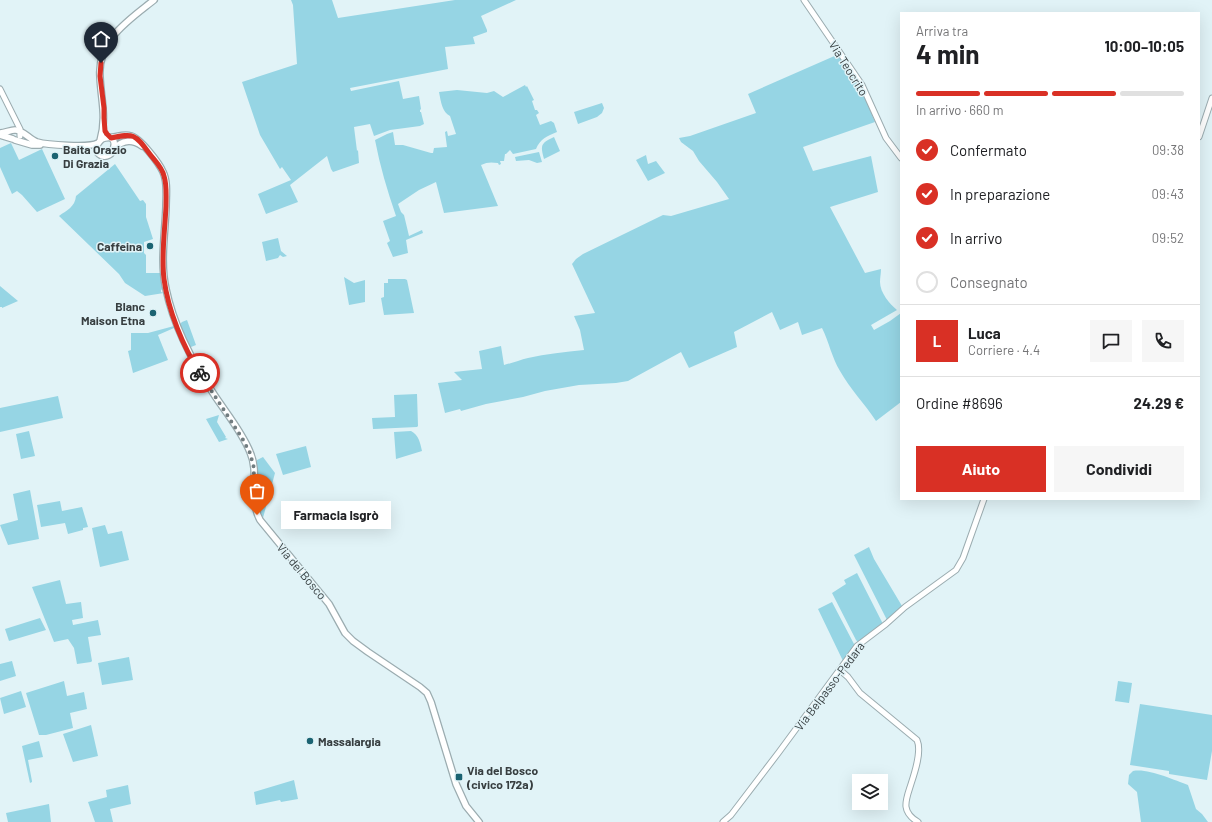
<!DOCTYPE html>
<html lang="it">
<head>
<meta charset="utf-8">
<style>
	:root { --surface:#fff; --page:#f6f6f6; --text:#202124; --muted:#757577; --line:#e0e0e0; --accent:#d93025 }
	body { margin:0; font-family:Barlow,sans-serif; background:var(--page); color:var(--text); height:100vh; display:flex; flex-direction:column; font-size:15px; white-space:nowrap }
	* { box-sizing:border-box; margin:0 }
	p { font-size:13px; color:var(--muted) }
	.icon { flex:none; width:22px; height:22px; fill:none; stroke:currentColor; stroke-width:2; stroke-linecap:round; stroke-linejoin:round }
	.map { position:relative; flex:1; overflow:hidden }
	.sheet { position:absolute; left:900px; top:12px; width:300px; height:488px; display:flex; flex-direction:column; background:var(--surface); border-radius:0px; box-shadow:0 4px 16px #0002 }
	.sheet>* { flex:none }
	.controls { position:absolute; left:852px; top:774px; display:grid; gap:8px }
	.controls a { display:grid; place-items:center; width:36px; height:36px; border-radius:0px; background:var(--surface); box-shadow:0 4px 16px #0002; font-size:20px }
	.pin { position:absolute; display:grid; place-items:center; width:34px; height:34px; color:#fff; margin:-41px -17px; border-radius:50% 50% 50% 0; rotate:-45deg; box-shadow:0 0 4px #0007 }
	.pin .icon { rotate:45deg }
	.courier { position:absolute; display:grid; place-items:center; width:40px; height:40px; margin:-20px; border:3px solid #d93025; border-radius:50%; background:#fff; color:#222; box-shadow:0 1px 5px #0007 }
	.bubble { position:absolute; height:28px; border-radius:0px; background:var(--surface); box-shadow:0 4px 16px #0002; font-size:13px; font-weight:700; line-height:28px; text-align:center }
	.overview em { font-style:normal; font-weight:700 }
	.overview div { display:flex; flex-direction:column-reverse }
	.overview { display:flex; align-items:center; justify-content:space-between; height:68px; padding:0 16px }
	h1 { font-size:26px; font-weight:700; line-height:30px }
	.bar { display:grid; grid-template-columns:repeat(4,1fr); gap:6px 4px; align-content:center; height:48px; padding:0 16px }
	.bar i { height:5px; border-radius:3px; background:var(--line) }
	.bar .on { background:var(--accent) }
	.bar p { grid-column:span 4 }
	.line { display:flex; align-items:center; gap:10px; padding:0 16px; border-top:1px solid var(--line) }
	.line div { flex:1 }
	.round { display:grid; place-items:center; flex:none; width:42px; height:42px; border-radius:0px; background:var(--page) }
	ol { padding:0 16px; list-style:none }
	li { display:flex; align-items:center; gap:12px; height:44px }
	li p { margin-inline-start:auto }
	li .icon { padding:4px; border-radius:50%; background:var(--accent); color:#fff; stroke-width:4 }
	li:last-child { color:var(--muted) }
	li i { width:22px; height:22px; border:2px solid var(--line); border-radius:50% }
	.primary-button { display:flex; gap:8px; margin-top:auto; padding:8px 16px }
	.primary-button a { flex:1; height:46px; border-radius:0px; background:var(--accent); color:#fff; font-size:16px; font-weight:700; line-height:46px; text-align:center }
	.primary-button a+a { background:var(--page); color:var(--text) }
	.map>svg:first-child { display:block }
	.green { fill:#96d5e4 }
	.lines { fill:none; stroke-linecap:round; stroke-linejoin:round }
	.tertiary-casing { stroke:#9bacb0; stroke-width:7 }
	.secondary-casing { stroke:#9bacb0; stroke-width:8 }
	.tertiary { stroke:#fff; stroke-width:5 }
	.secondary { stroke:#fff; stroke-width:5.5 }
	.done { stroke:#727d80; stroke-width:4; stroke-dasharray:0 7.2 }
	.route { stroke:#d93025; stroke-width:5 }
	.poi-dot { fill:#1b6372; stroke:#e1f3f7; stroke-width:1.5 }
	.labels { text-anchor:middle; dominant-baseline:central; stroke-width:3; stroke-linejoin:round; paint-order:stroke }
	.street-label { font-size:12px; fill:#373e40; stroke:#e1f3f7 }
	.poi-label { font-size:12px; font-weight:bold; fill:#373e40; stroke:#e1f3f7; text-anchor:start }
</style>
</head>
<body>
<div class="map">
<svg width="1212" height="822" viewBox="0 0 1212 822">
	<rect width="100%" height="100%" fill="#e1f3f7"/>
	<path class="green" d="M291 0H332L338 18 455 0H516L481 16 487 30V32L473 37 475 44 445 47 448 69 350 88 351 91 399 81 403 99 419 96 421 109 420 110V112H421L424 124 420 126 390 130 374 136 370 124 354 127 357 151 358 150 359 163 333 172 331 169 327 156 290 185 298 202 266 214 258 194 291 180 282 167 280 169 260 135 242 82 297 64 293 5Z
		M839 54 860 86 875 122 803 147 813 171 871 156 878 192 830 207 865 273 881 269C881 273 880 278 880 282 880 293 890 304 897 310L871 325 874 330 890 321 901 313V402L876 421C865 404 850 389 840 371 832 358 829 342 822 328L802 335 798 322 780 330 772 312 734 332 737 347 689 368 681 352 628 381 616 383 579 385 545 391 523 397 486 404 461 411 460 409 445 413 438 383 462 380 454 372 482 369 479 351 501 346 504 365C512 363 520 360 528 358 546 354 565 352 584 350L580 330 574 316 595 313 572 264 576 259 583 254 663 215 671 216 729 199 717 182 699 161 693 151 681 142 679 138 690 136 756 113 748 94Z
		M525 85 526 87 527 86 534 100 532 101 535 110H537L539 113 536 115 540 125 551 121 554 123 557 132C547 136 540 139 536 149L513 154 510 150 506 154H505L504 161H500L501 164 499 165 498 163C491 162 487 162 481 165L498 206 444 213 436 182 419 190 398 204 401 212 404 215 409 236 422 230 423 233 406 240 408 253 393 257 387 243 390 241 383 221 396 216C387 190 380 166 375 140L387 134 393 132 395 145H403L431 153H433L434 148 447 147 445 132 447 131 448 136 456 134 450 116C442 112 441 102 439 92L457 90 487 93 494 91 503 97Z
		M602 103 604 108 602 113 597 117 578 124 574 112Z
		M554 137 560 151 544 159C540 145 541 143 554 137Z
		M11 143 19 160 42 149 65 199 37 212 22 195 17 191 12 194 0 167V148Z
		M539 152 542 162 537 163 529 160 516 161 515 157Z
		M646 155 648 164 656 161 665 173 648 181 636 160Z
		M115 164 140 201 143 200 146 204V217L153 239 144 242V253L146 255V273H162L163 289 161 290V292L164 293 145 296 125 283 119 274 59 216C67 210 75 207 76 196Z
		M278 238 281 251 287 256 283 257 280 255 278 258 266 261 262 242Z
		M344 277 354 283 365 280V302L349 305Z
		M388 279H405L407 280 414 313 384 315 381 298 384 297V283H388Z
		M0 286 18 301 2 308V307H0Z
		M187 320 196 345 191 347 188 346 180 324 182 322Z
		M174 326V328L158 335 168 360 133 373 128 351 131 350V333H148Z
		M417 394 418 426 417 427 374 429H373L372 418 395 417 394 395Z
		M58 396 63 418 0 432V408Z
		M219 415 217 422 226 437 225 438 228 439 219 442 206 419Z
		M29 431 35 456 21 459 16 434Z
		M411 431C419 435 420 443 422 451L396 459 394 432Z
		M306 446 311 467 283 475 276 454Z
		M263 457 275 473 263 518 257 502V460Z
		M30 490 39 539 8 545 0 525 18 520 13 494Z
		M60 501 62 511 82 507 88 527 83 528V530L68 534 65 523 41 527 37 505Z
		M105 525 108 534 122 531 129 560 100 567 92 528Z
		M869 547 874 559 902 606 888 620H887L854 555Z
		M857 573 883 624 858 642 856 640 832 593 846 584 844 580Z
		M60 580 66 604 81 602 83 618 72 620 73 625 98 620 101 635 88 637 92 661 91 662 77 664 74 648 68 639 54 642 32 587Z
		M832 602 854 644V647L843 661 818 609Z
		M40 618 46 630 9 641 5 629Z
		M129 657 133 680 102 685 98 663Z
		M12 661 16 676 0 681V664Z
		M64 681 67 696 84 692 87 709 70 713 73 728 46 735H39L26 693Z
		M1118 681 1132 683 1129 703 1115 701Z
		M21 691 26 707 4 714 0 698Z
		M1140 704 1212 715V751L1207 780 1169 774V771L1130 765Z
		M91 725 98 756 73 762 63 734Z
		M39 741 43 757 28 760 32 781V782L30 783 22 746Z
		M1133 771C1148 768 1174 780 1188 785L1196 809 1202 814 1208 822H1141L1137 792 1128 784 1129 775Z
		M294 780 298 799 281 802 280 800 256 805 254 792Z
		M128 785 131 804 110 809 113 822H95L88 802 107 797 106 790Z
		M49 804 51 822H8L6 813Z"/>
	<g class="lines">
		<defs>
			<path id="tertiary" d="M804 0 862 85 886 138 901 158
				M0 89 20 129V136
				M1199 137 1212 98
				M840 670 848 677 860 693 917 740C922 751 915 772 911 784 906 800 900 811 918 822
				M723 822 731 815 779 752 857 646 886 624 905 607 956 570 963 558 984 499"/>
			<path id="secondary" d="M0 133C5 133 10 130 15 130 23 130 29 139 37 142 47 145 90 148 98 143
				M0 135 13 139
				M111 138C114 140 115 142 114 146 112 165 85 154 102 139 106 137 109 138 114 137 120 136 125 134 131 136 140 138 159 163 163 172 168 182 166 196 166 207 165 234 160 263 166 289 174 328 193 363 215 396 227 414 242 432 250 452 260 475 248 497 260 520L329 604 345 633 353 641 368 652 420 687 427 693 431 702 456 784 466 806 479 822
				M15 140 32 145H40
				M100 141C107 117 101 100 100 77 97 40 129 20 154 0
				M114 149C122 140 132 139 142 146"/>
		</defs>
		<use href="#tertiary" class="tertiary-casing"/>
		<use href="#secondary" class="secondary-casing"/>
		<use href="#tertiary" class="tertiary"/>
		<use href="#secondary" class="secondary"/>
	</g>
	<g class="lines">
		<path class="done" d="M200 373 242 438 250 453 254 468 253 498 257 515"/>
		<path class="route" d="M101 63 100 76 104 108V118L105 131 107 134 111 138C134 133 135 134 149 153 154 160 162 167 164 176 167 185 166 196 166 206 165 230 161 255 164 279 168 310 183 347 200 373"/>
	</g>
	<g class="poi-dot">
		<circle cx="55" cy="156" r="4"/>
		<circle cx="150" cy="246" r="4"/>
		<circle cx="153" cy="313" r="4"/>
		<circle cx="310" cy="741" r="4"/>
		<rect x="455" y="773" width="8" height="8" rx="2"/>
	</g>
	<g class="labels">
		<g class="street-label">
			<text transform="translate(849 68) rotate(58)">Via Teocrito</text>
			<text transform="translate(302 571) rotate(50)">Via del Bosco</text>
			<text transform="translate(829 686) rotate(-53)">Via Belpasso-Pedara</text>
		</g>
		<g class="poi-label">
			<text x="63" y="149">Baita Orazio<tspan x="63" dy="14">Di Grazia</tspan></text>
			<text x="142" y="246" text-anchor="end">Caffeina</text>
			<text x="145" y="306" text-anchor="end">Blanc<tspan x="145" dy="14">Maison Etna</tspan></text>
			<text x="318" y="741">Massalargia</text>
			<text x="467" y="770">Via del Bosco<tspan x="467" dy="14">(civico 172a)</tspan></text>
		</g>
	</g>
</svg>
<div class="controls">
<a><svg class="icon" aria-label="layers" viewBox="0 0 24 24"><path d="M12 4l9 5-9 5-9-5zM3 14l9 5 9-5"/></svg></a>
</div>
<div class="pin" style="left:257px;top:515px;background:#ea580c"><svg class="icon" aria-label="bag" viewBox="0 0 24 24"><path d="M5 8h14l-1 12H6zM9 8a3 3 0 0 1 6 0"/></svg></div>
<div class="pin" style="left:101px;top:63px;background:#1f2937"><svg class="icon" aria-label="home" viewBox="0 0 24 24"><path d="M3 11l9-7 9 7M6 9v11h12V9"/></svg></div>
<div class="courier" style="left:200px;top:373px"><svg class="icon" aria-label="bike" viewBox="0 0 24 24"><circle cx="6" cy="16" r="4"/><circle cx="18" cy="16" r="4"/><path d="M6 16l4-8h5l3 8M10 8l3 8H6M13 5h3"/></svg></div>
<div class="bubble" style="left:281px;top:501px;width:110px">Farmacia Isgrò</div>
<section class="sheet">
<div class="overview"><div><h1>4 min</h1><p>Arriva tra</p></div><em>10:00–10:05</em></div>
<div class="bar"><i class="on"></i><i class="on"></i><i class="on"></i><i></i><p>In arrivo · 660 m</p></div>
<ol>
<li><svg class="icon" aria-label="check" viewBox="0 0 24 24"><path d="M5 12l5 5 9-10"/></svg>Confermato<p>09:38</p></li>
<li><svg class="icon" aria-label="check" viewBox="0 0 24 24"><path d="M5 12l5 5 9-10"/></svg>In preparazione<p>09:43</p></li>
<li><svg class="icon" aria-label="check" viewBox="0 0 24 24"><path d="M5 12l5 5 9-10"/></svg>In arrivo<p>09:52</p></li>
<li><i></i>Consegnato</li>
</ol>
<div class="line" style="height:72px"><b class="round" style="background:var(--accent);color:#fff">L</b><div><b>Luca</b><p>Corriere · 4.4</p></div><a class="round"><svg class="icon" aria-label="chat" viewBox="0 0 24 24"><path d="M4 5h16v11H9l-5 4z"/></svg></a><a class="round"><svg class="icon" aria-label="phone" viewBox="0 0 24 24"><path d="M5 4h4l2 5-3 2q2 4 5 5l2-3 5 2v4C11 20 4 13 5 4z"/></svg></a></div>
<div class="line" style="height:52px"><div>Ordine #8696</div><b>24.29 €</b></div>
<div class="primary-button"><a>Aiuto</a><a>Condividi</a></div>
</section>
</div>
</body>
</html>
